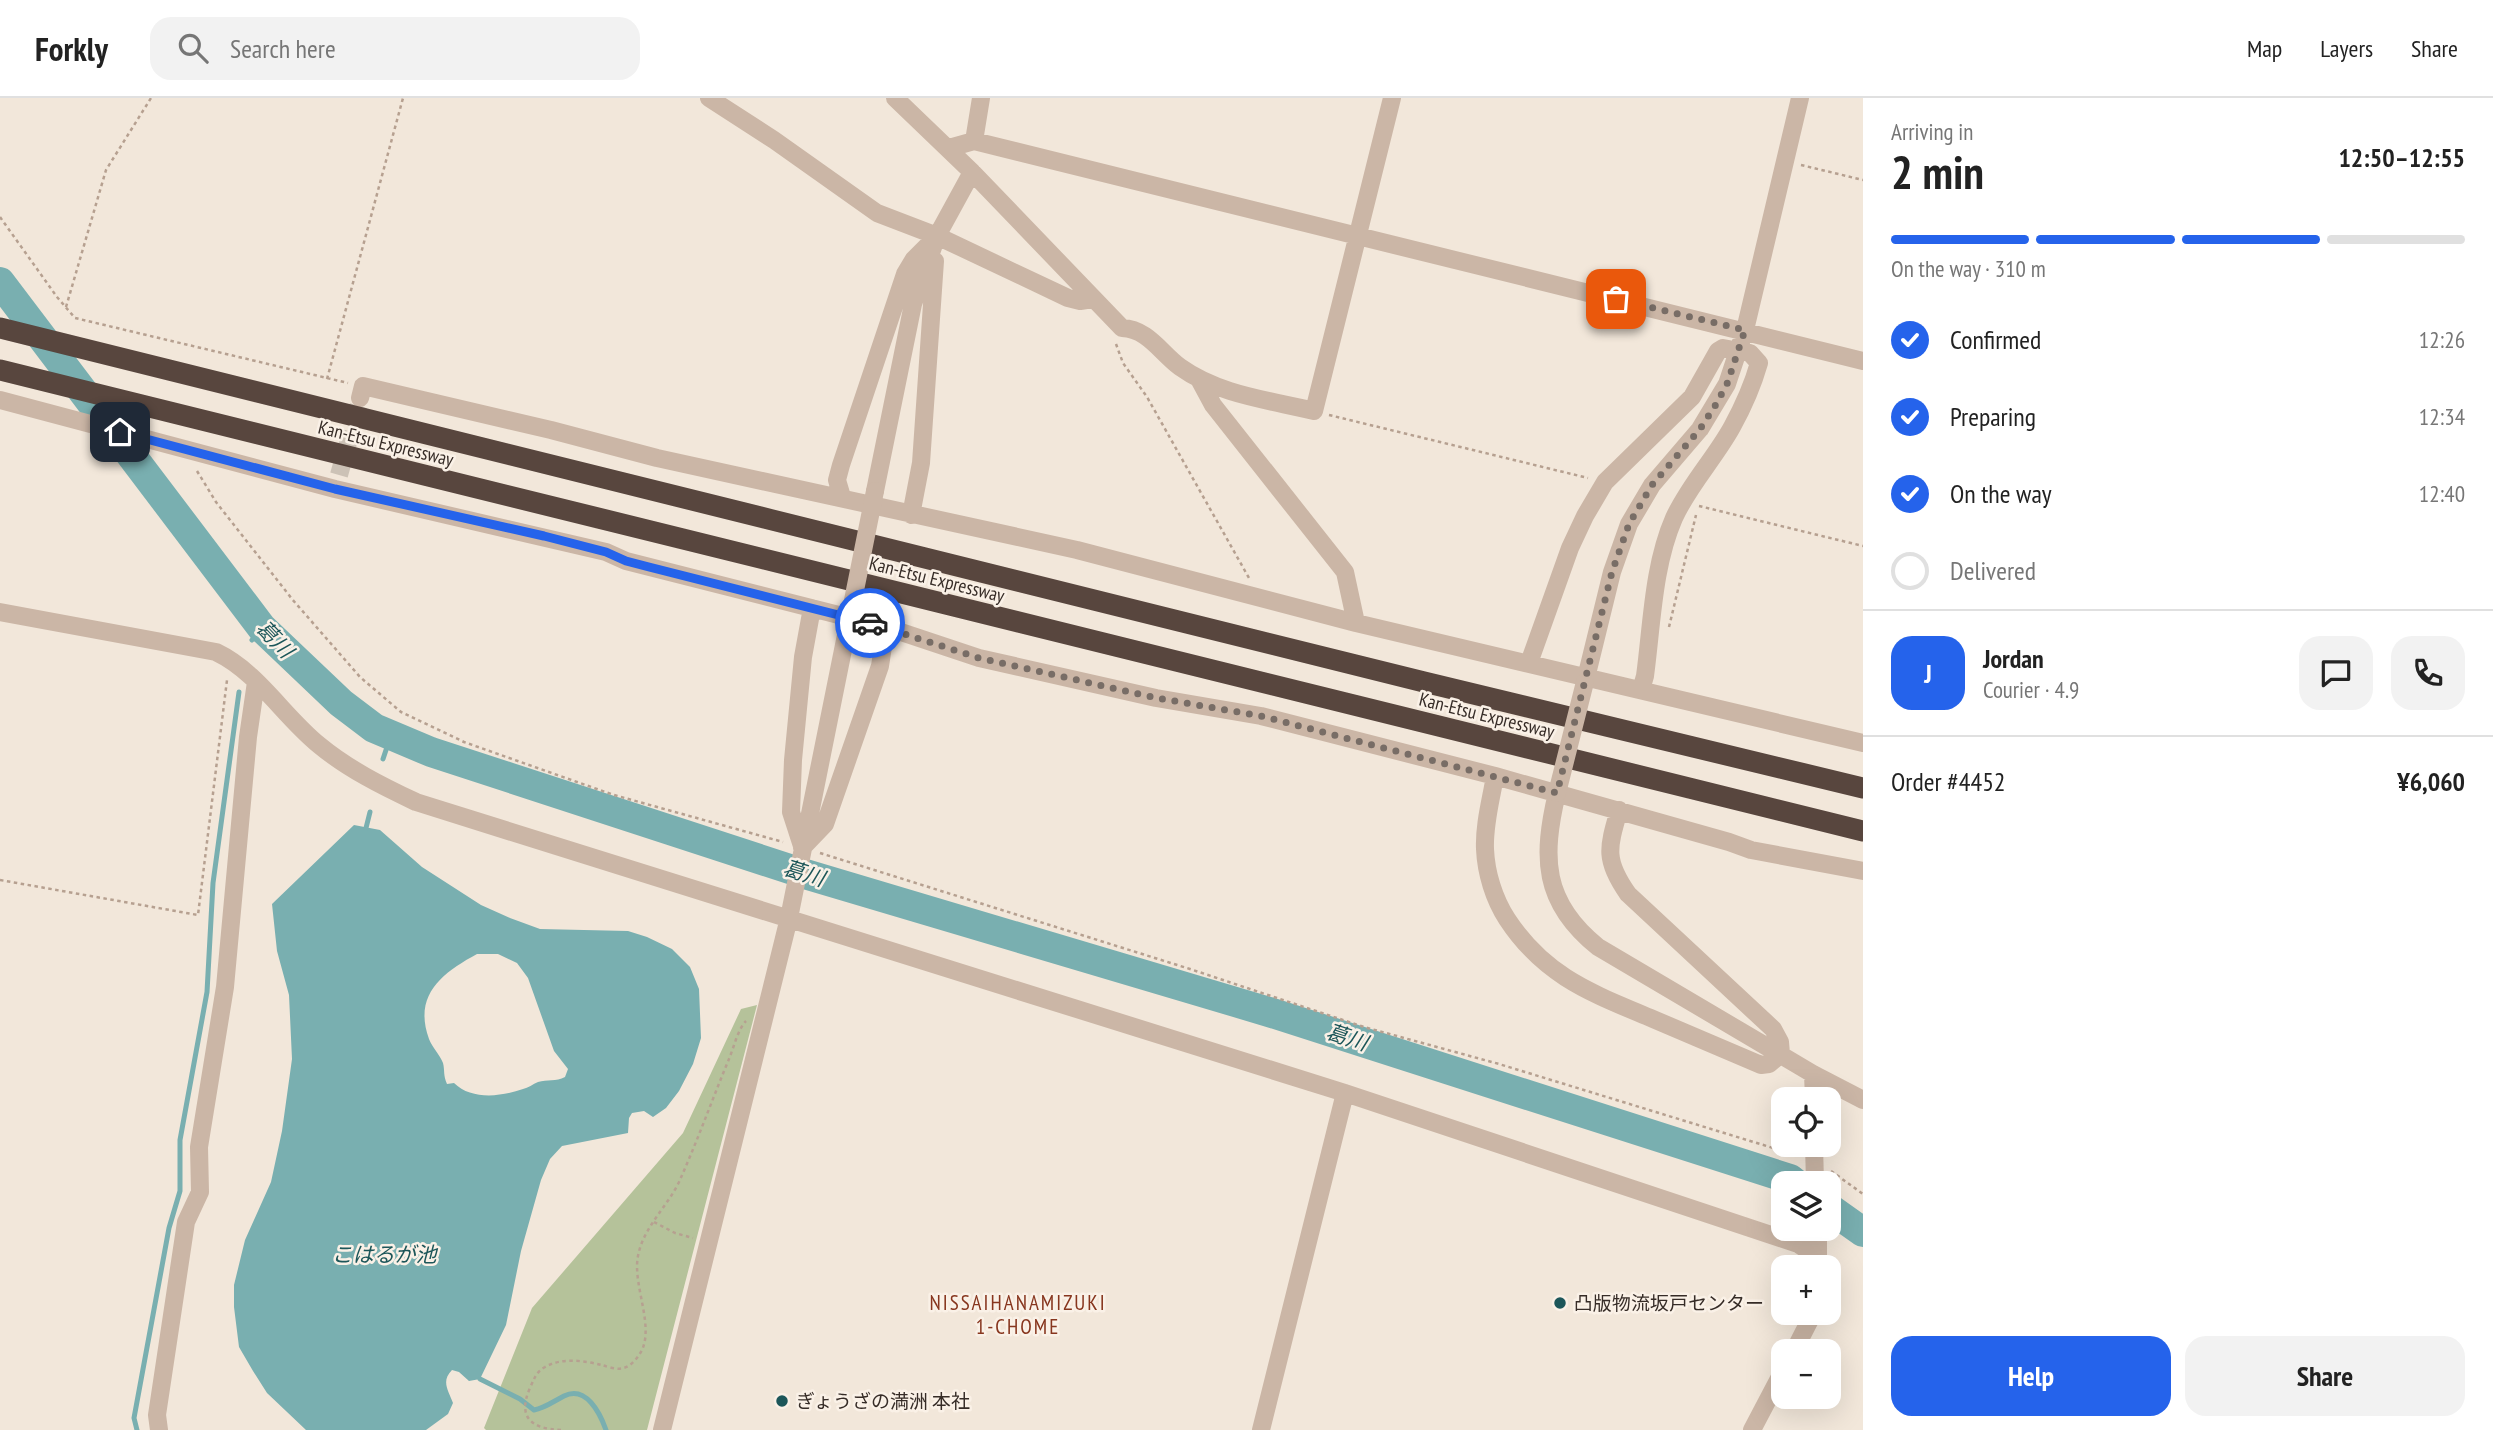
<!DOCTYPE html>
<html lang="en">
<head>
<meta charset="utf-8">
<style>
	:root { --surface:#fff; --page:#f2f2f2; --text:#222; --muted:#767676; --line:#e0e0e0; --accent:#2563eb }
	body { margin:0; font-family:"PT Sans Narrow","Noto Sans JP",sans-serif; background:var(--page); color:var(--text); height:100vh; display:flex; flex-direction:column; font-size:26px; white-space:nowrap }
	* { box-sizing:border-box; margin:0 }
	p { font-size:23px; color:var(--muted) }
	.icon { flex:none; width:38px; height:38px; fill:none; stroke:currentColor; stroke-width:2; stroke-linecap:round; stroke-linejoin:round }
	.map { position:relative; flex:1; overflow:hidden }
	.panel { display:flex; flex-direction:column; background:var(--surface); width:630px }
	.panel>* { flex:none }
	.fabs { position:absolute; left:1771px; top:989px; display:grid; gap:14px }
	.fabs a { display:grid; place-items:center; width:70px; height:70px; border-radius:14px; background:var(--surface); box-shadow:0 7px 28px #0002; font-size:35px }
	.pin { position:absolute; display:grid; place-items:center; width:60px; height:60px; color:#fff; margin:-30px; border-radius:14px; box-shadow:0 4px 10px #0006 }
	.courier { position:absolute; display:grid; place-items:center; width:70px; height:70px; margin:-35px; border:5px solid #2563eb; border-radius:50%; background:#fff; color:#222; box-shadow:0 2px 9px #0007 }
	.headline em { font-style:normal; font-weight:600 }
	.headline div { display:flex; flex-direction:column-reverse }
	.headline { display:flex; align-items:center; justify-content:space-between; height:119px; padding:0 28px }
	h1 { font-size:46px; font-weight:600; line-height:52px }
	.bar { display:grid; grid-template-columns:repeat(4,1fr); gap:10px 7px; align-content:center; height:84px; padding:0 28px }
	.bar i { height:9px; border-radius:5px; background:var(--line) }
	.bar .current { background:var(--accent) }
	.bar p { grid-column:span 4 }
	.line { display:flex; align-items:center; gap:18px; padding:0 28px; border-top:2px solid var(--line) }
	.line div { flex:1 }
	.round { display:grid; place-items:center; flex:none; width:74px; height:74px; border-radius:21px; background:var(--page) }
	ol { padding:0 28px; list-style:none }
	li { display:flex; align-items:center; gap:21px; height:77px }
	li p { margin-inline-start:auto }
	li .icon { padding:7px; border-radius:50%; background:var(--accent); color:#fff; stroke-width:4 }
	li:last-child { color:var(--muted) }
	li i { width:38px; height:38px; border:4px solid var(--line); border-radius:50% }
	.action { display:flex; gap:14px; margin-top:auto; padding:14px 28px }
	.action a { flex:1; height:80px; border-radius:21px; background:var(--accent); color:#fff; font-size:28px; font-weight:600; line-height:80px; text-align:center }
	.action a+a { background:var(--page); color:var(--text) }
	header { display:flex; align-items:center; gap:42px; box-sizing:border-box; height:98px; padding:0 35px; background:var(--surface); border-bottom:2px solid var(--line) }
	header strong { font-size:33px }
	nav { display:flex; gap:38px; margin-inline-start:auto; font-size:24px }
	.search { width:490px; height:63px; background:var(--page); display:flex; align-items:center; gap:18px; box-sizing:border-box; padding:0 24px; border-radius:21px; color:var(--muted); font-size:26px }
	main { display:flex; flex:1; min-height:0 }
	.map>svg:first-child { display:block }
	.green { fill:#b5c29a }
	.water { fill:#79afb0; fill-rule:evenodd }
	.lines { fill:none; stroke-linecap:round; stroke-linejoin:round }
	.stream { stroke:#79afb0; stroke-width:5 }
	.river { stroke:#79afb0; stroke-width:30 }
	.minor-tunnel { stroke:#ccc2b6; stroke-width:18; stroke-dasharray:18 9; stroke-linecap:butt }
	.path { stroke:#b6a090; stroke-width:2.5; stroke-dasharray:3.5 3.5; stroke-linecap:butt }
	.minor { stroke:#cbb6a6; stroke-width:18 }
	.highway { stroke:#58463e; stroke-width:21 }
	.minor-bridge { stroke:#cbb6a6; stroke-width:18 }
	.done { stroke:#786d66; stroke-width:7; stroke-dasharray:0 12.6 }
	.route { stroke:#2563eb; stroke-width:9 }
	.poi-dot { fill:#1c5659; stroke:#faf1e7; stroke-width:2.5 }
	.labels { text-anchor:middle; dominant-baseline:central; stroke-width:5; stroke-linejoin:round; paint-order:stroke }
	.street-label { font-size:19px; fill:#362c27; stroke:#faf1e7 }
	.poi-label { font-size:19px; fill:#362c27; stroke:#faf1e7; text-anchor:start }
	.water-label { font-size:21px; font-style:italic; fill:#1c5659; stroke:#faf1e7 }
	.neighbourhood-label { font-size:21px; letter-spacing:2px; fill:#87361e; stroke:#faf1e7 }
</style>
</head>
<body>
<header>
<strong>Forkly</strong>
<div class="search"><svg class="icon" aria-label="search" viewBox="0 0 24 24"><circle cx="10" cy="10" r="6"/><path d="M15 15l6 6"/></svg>Search here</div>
<nav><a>Map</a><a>Layers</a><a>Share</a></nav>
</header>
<main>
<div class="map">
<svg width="1863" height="1332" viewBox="0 0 1863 1332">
	<rect width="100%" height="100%" fill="#f2e7da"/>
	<path class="green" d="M757 907 647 1332H486L484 1330 532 1210 683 1035 741 911Z"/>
	<path class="water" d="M354 727 380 732 422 769 481 807 510 820 540 831 628 833 647 839 672 851 690 869 699 891 701 940 693 966 679 993 666 1010 653 1019 644 1013 632 1015 629 1020 628 1035 562 1048 550 1061 541 1082 521 1153 506 1227 480 1281 469 1283 459 1274 452 1272C441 1283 448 1292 453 1305L448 1316 426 1332H306L267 1295 253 1273 239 1249 234 1209V1187L245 1142 271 1084 282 1033 292 961 289 897 277 853 272 806ZM477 856H498L517 865 528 880 554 953 568 971 565 979C556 984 547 981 538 984 533 986 528 990 523 991 501 999 471 1002 454 985L447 986C443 977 445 973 443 965 440 957 432 949 429 941 413 897 442 875 477 856Z"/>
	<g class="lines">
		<path class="stream" d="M252 542 262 530
			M383 661 391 637
			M366 730 370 714
			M480 1281 520 1301 534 1312C545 1310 554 1303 564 1298 586 1287 600 1315 606 1332
			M137 1332 134 1320 169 1130 180 1093V1042L207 894 213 785 239 594"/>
		<path class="river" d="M0 184 262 530 341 605 374 630 431 654 805 776 1269 914 1790 1081 1795 1085
			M1829 1110 1863 1134"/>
		<path class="minor-tunnel" d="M339 377 359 306"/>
		<path class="path" d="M1801 67 1863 82
			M0 119 57 199 75 220 348 285
			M66 209 106 72 151 0
			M1116 246 1123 265 1147 299 1249 480
			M327 281 403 0
			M1329 317 1588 380
			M197 373 216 404 292 501 360 579 401 614 464 644 614 697 783 744
			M1699 408 1863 448
			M1669 529 1696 417
			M820 755 1190 871 1364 929 1499 966 1796 1057
			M0 782 198 817 227 582
			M1831 1073 1863 1096
			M654 1124 675 1135 693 1140
			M561 1332C531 1331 517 1319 530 1290 534 1281 536 1274 545 1269 562 1259 585 1263 602 1267 608 1269 617 1272 623 1270 629 1269 635 1263 639 1257 657 1232 632 1188 638 1158 643 1130 667 1109 679 1084 697 1044 712 1002 729 961 734 949 738 931 746 923"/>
		<path class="minor" d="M709 0 774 42 877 115 937 138 1068 200 1080 203 1093 201
			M895 0 972 74 1122 230C1148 231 1160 254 1180 269 1219 297 1269 302 1314 313L1392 0
			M974 43 981 0
			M949 50 974 43 1863 263
			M1199 281 1213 307 1345 474 1356 525
			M360 300 363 288 551 332 657 360 1077 452 1356 525 1863 645
			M0 302 335 391 606 454 626 463 886 529 979 560 1156 600 1261 618 1495 678 1729 744 1751 752 1863 773
			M875 393 913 206 937 138 972 74
			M842 399 837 382 841 367 905 176 914 161 934 141
			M911 417 921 365 935 163
			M0 514 216 554C258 574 283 618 319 647 348 671 382 688 416 704L1345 995 1798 1146 1818 1159
			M1529 565 1570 450 1585 418 1605 384 1692 299 1718 253 1723 250 1750 255 1759 265C1753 286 1743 309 1732 329 1715 360 1689 387 1674 420 1653 468 1652 526 1645 578L1641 592
			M1585 584 1612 474 1629 426 1652 387 1700 331 1727 286 1745 232 1800 0
			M1495 678C1491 702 1484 726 1485 751 1486 775 1494 801 1507 821 1545 879 1592 895 1653 921 1689 936 1725 952 1761 967L1769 966 1781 956
			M1557 695C1542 759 1542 804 1598 849L1813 976 1863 1002
			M1619 712C1608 750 1604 762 1628 796L1773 931 1780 944 1781 956
			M802 748 791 714 793 662 803 559 812 510
			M802 750 825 726 880 568 886 529
			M1813 976 1814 1001
			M1814 1046 1815 1085
			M1818 1130V1165
			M1794 1253 1814 1214
			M159 1332 157 1317 186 1124 200 1094 199 1049 225 889 248 639 256 584
			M662 1332 789 820 847 532
			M1261 1332 1345 995
			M1752 1332 1783 1273"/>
		<path class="highway" d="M0 230 1424 584 1863 690
			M0 272 1863 733"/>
		<path class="minor-bridge" d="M847 532 875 393
			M1557 695 1585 584"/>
	</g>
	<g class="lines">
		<path class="done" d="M870 525 979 560 1157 600 1261 618 1557 695 1612 474 1629 426 1652 387 1700 331 1715 308 1727 286 1745 232 1616 201"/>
		<path class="route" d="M120 334 335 391 544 438 606 454 626 463 649 469 870 525"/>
	</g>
	<g class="poi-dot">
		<circle cx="1560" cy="1205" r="7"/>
		<circle cx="782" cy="1303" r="7"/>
	</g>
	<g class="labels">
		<g class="street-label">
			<text transform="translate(386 345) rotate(14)">Kan-Etsu Expressway</text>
			<text transform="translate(937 481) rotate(14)">Kan-Etsu Expressway</text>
			<text transform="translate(1487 617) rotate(14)">Kan-Etsu Expressway</text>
		</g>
		<g class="poi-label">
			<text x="1574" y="1205">凸版物流坂戸センター</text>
			<text x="796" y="1303">ぎょうざの満洲 本社</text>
		</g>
		<g class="water-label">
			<text transform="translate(275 541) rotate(46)">葛川</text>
			<text transform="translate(804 775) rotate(17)">葛川</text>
			<text transform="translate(1347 939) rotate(18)">葛川</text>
			<text x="384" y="1156">こはるが池</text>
		</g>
		<g class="neighbourhood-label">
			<text x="1018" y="1204">NISSAIHANAMIZUKI<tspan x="1018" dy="24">1-CHOME</tspan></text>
		</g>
	</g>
</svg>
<div class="fabs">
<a><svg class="icon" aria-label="locate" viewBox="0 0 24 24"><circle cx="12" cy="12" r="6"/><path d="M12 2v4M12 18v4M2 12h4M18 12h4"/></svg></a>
<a><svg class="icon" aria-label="layers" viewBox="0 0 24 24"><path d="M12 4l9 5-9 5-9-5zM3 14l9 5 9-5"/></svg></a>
<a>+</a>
<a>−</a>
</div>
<div class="pin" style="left:1616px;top:201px;background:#ea580c"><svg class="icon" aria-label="bag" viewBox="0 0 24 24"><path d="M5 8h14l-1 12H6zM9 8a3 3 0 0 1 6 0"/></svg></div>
<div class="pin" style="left:120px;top:334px;background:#1f2937"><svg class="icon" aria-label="home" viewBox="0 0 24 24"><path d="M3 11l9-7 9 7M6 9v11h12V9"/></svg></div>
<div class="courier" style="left:870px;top:525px"><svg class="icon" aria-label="car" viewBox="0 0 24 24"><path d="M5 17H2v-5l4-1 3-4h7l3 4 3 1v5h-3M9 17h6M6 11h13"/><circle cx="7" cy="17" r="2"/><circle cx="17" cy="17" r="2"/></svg></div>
</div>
<section class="panel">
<div class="headline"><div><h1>2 min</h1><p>Arriving in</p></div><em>12:50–12:55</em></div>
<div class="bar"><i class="current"></i><i class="current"></i><i class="current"></i><i></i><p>On the way · 310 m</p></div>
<ol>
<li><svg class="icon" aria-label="check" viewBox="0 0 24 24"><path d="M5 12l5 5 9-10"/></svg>Confirmed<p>12:26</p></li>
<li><svg class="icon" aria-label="check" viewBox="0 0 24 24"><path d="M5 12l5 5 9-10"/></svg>Preparing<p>12:34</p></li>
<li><svg class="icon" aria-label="check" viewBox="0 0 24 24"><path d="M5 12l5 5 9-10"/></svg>On the way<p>12:40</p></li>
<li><i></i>Delivered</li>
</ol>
<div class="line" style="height:126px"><b class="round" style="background:var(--accent);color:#fff">J</b><div><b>Jordan</b><p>Courier · 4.9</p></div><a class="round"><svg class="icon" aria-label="chat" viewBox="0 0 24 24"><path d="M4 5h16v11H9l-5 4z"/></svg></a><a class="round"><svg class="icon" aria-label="phone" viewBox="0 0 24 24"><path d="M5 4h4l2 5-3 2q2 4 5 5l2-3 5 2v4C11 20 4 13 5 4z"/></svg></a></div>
<div class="line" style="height:91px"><div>Order #4452</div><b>¥6,060</b></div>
<div class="action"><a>Help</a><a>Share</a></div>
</section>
</main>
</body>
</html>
